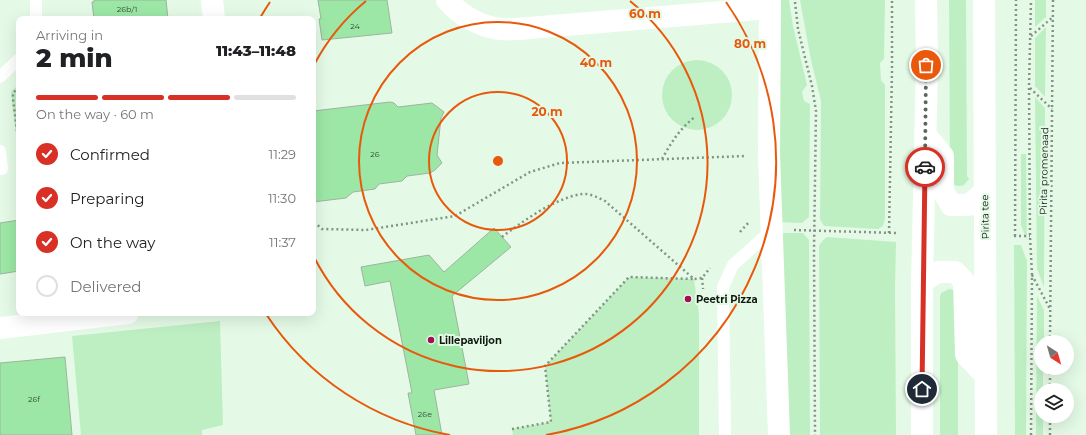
<!DOCTYPE html>
<html lang="en">
<head>
<meta charset="utf-8">
<style>
	:root { --surface:#fff; --page:#f6f6f6; --text:#202124; --muted:#757577; --line:#e0e0e0; --accent:#d93025 }
	body { margin:0; font-family:Montserrat,sans-serif; background:var(--page); color:var(--text); height:100vh; display:flex; flex-direction:column; font-size:15px; white-space:nowrap }
	* { box-sizing:border-box; margin:0 }
	p { font-size:13px; color:var(--muted) }
	.icon { flex:none; width:22px; height:22px; fill:none; stroke:currentColor; stroke-width:2; stroke-linecap:round; stroke-linejoin:round }
	.map { position:relative; flex:1; overflow:hidden }
	.drawer { position:absolute; left:16px; top:16px; width:300px; height:300px; display:flex; flex-direction:column; background:var(--surface); border-radius:8px; box-shadow:0 4px 16px #0002 }
	.drawer>* { flex:none }
	.needle { width:26px; rotate:143deg }
	.tools { position:absolute; left:1034px; top:335px; display:grid; gap:8px }
	.tools a { display:grid; place-items:center; width:40px; height:40px; border-radius:50%; background:var(--surface); box-shadow:0 4px 16px #0002; font-size:20px }
	.pin { position:absolute; display:grid; place-items:center; width:34px; height:34px; color:#fff; margin:-17px; border:2px solid #fff; border-radius:50%; box-shadow:0 1px 4px #0007 }
	.courier { position:absolute; display:grid; place-items:center; width:40px; height:40px; margin:-20px; border:3px solid #d93025; border-radius:50%; background:#fff; color:#222; box-shadow:0 1px 5px #0007 }
	.summary em { font-style:normal; font-weight:800 }
	.summary div { display:flex; flex-direction:column-reverse }
	.summary { display:flex; align-items:center; justify-content:space-between; height:68px; padding:0 20px }
	h1 { font-size:26px; font-weight:800; line-height:30px }
	.bar { display:grid; grid-template-columns:repeat(4,1fr); gap:6px 4px; align-content:center; height:48px; padding:0 20px }
	.bar i { height:5px; border-radius:3px; background:var(--line) }
	.bar .current { background:var(--accent) }
	.bar p { grid-column:span 4 }
	ol { padding:0 20px; list-style:none }
	li { display:flex; align-items:center; gap:12px; height:44px }
	li p { margin-inline-start:auto }
	li .icon { padding:4px; border-radius:50%; background:var(--accent); color:#fff; stroke-width:4 }
	li:last-child { color:var(--muted) }
	li i { width:22px; height:22px; border:2px solid var(--line); border-radius:50% }
	.map>svg:first-child { display:block }
	.green { fill:#beefc3 }
	.building { fill:#9ce7a6; stroke:#9fb3a0 }
	.lines { fill:none; stroke-linecap:round; stroke-linejoin:round }
	.path { stroke:#839385; stroke-width:2.5; stroke-dasharray:2 3; stroke-linecap:butt }
	.service { stroke:#fff; stroke-width:12 }
	.minor { stroke:#fff; stroke-width:22 }
	.secondary { stroke:#fff; stroke-width:22 }
	.done { stroke:#5a675c; stroke-width:4; stroke-dasharray:0 7.2 }
	.route { stroke:#d93025; stroke-width:5 }
	.ring { fill:none; stroke:#e8590c; stroke-width:2 }
	.poi-dot { fill:#a21053; stroke:#e4fae6; stroke-width:1.5 }
	.labels { text-anchor:middle; dominant-baseline:central; stroke-width:4; stroke-linejoin:round; paint-order:stroke }
	.number-label { font-size:8px; fill:#334c36 }
	.street-label { font-size:10px; fill:#101811; stroke:#e4fae6 }
	.poi-label { font-size:10px; font-weight:bold; fill:#101811; stroke:#e4fae6; text-anchor:start }
	.centre { fill:#e8590c; stroke:#e4fae6; stroke-width:2 }
	.ring-label { font-size:12px; text-anchor:middle; font-weight:bold; fill:#e8590c; stroke:#e4fae6; stroke-width:4; stroke-linejoin:round; paint-order:stroke }
</style>
</head>
<body>
<div class="map">
<svg width="1086" height="435" viewBox="0 0 1086 435">
	<rect width="100%" height="100%" fill="#e4fae6"/>
	<path class="green" d="M778 0H789L793 26 807 85 802 92 804 101 810 104 809 217 802 223 776 222 780 182Z
		M800 0H885L884 59 880 63 881 80 885 85V219L883 226 878 229 824 226 820 219 821 101 811 60Z
		M949 0H966L967 176 969 179 964 185C957 187 954 186 950 180Z
		M1035 0H1046V17L1035 27Z
		M1046 27 1045 97 1035 86V38Z
		M662 95a35 35 0 1 1 70 0a35 35 0 1 1-70 0Z
		M19 84V160L11 92Z
		M1035 97 1045 108 1044 287 1037 269Z
		M1021 154H1026L1027 240 1021 225Z
		M779 233H803L809 240 810 435H786Z
		M827 237 896 242 895 288 896 435H820L819 246 823 240Z
		M1014 245H1021L1027 261 1026 435H1015Z
		M629 277 694 279 699 315V435H513L512 429 551 422 545 366Z
		M949 289 954 290 958 341V435H940V298L941 293Z
		M1037 296 1044 310V342H1041V368H1043V390H1041V416H1043V435H1036Z
		M220 321 223 425 202 430V435H81L72 336Z"/>
	<path class="building" d="M94 0H166L168 19H94L92 2H94Z
		M318 0H387L392 33 322 40 319 19H321Z
		M390 102 394 103 398 107 432 103 444 112 441 118 437 155 442 163 435 170 430 173 407 176 402 181 379 184 375 189 353 192 346 198 313 202V111Z
		M19 220V271L0 274V223Z
		M494 228 511 247 452 296 469 384 434 390 442 435H416L408 393H412L390 281 365 286 361 267 429 255 444 272Z
		M65 357 72 435H0V363Z"/>
	<g class="lines">
		<path class="path" d="M795 2 798 29 812 86 816 111 814 250 815 435
			M1031 36 1053 17
			M19 87 13 93V99L19 146
			M1030 88 1052 109
			M662 159C671 143 680 128 695 117
			M314 222 322 229 366 230 455 216 530 172 560 163 746 156
			M794 230 896 233
			M740 232 749 222
			M889 233 892 70V0
			M1014 236H1030
			M1015 236 1016 0
			M502 237C523 221 555 198 582 194 590 193 599 198 605 201L694 279 702 278 710 268
			M1032 275 1050 309
			M702 278 703 289
			M1050 342 1053 0
			M1050 390V368
			M512 429 551 422 545 366 629 277 693 279
			M1031 435 1032 274 1030 236 1029 87 1031 0
			M1050 435V416"/>
		<path class="service" d="M36 0V19
			M0 77 19 59
			M0 151 2 169
			M725 435 723 287 733 265 772 230"/>
		<path class="minor" d="M212 0 214 19
			M447 0C460 15 480 27 501 29 510 30 520 29 529 28L770 8
			M770 0 769 154 779 435
			M0 328 128 313"/>
		<path class="secondary" d="M984 0 986 435
			M925 134 943 156V191L951 205H969L985 191
			M922 282 938 272H955L964 281 966 355 985 375
			M922 435V282L927 65 926 0"/>
	</g>
	<g class="lines">
		<path class="done" d="M925 167 926 65"/>
		<path class="route" d="M922 389 925 167"/>
	</g>
	<g class="ring">
		<circle cx="498" cy="161" r="69"/>
		<circle cx="498" cy="161" r="139"/>
		<path d="M314 65A208 208 0 0 1 366 1M630 1A208 208 0 1 1 314 257"/>
		<path d="M450 435A278 278 0 0 1 266 314M260 18A278 278 0 0 1 270 2M726 2A278 278 0 0 1 546 435"/>
	</g>
	<g class="poi-dot">
		<circle cx="688" cy="299" r="4"/>
		<circle cx="431" cy="340" r="4"/>
	</g>
	<g class="labels">
		<g class="number-label">
			<text x="127" y="9">26b/1</text>
			<text x="355" y="26">24</text>
			<text x="375" y="154">26</text>
			<text x="34" y="399">26f</text>
			<text x="425" y="414">26e</text>
		</g>
		<g class="street-label">
			<text transform="translate(1044 171) rotate(-89)">Pirita promenaad</text>
			<text transform="translate(985 217) rotate(-91)">Pirita tee</text>
		</g>
		<g class="poi-label">
			<text x="696" y="299">Peetri Pizza</text>
			<text x="439" y="340">Lillepaviljon</text>
		</g>
	</g>
	<circle cx="498" cy="161" r="6" class="centre"/>
	<g class="ring-label">
		<text x="645" y="18">60 m</text>
		<text x="750" y="48">80 m</text>
		<text x="596" y="67">40 m</text>
		<text x="547" y="116">20 m</text>
	</g>
</svg>
<div class="tools">
<a><svg class="needle" viewBox="-14 -14 28 28"><path d="M0-13l5 13h-10z" fill="#e53935"/><path d="M0 13l5-13h-10z" fill="#757577"/></svg></a>
<a><svg class="icon" aria-label="layers" viewBox="0 0 24 24"><path d="M12 4l9 5-9 5-9-5zM3 14l9 5 9-5"/></svg></a>
</div>
<div class="pin" style="left:926px;top:65px;background:#ea580c"><svg class="icon" aria-label="bag" viewBox="0 0 24 24"><path d="M5 8h14l-1 12H6zM9 8a3 3 0 0 1 6 0"/></svg></div>
<div class="pin" style="left:922px;top:389px;background:#1f2937"><svg class="icon" aria-label="home" viewBox="0 0 24 24"><path d="M3 11l9-7 9 7M6 9v11h12V9"/></svg></div>
<div class="courier" style="left:925px;top:167px"><svg class="icon" aria-label="car" viewBox="0 0 24 24"><path d="M5 17H2v-5l4-1 3-4h7l3 4 3 1v5h-3M9 17h6M6 11h13"/><circle cx="7" cy="17" r="2"/><circle cx="17" cy="17" r="2"/></svg></div>
<section class="drawer">
<div class="summary"><div><h1>2 min</h1><p>Arriving in</p></div><em>11:43–11:48</em></div>
<div class="bar"><i class="current"></i><i class="current"></i><i class="current"></i><i></i><p>On the way · 60 m</p></div>
<ol>
<li><svg class="icon" aria-label="check" viewBox="0 0 24 24"><path d="M5 12l5 5 9-10"/></svg>Confirmed<p>11:29</p></li>
<li><svg class="icon" aria-label="check" viewBox="0 0 24 24"><path d="M5 12l5 5 9-10"/></svg>Preparing<p>11:30</p></li>
<li><svg class="icon" aria-label="check" viewBox="0 0 24 24"><path d="M5 12l5 5 9-10"/></svg>On the way<p>11:37</p></li>
<li><i></i>Delivered</li>
</ol>
</section>
</div>
</body>
</html>
